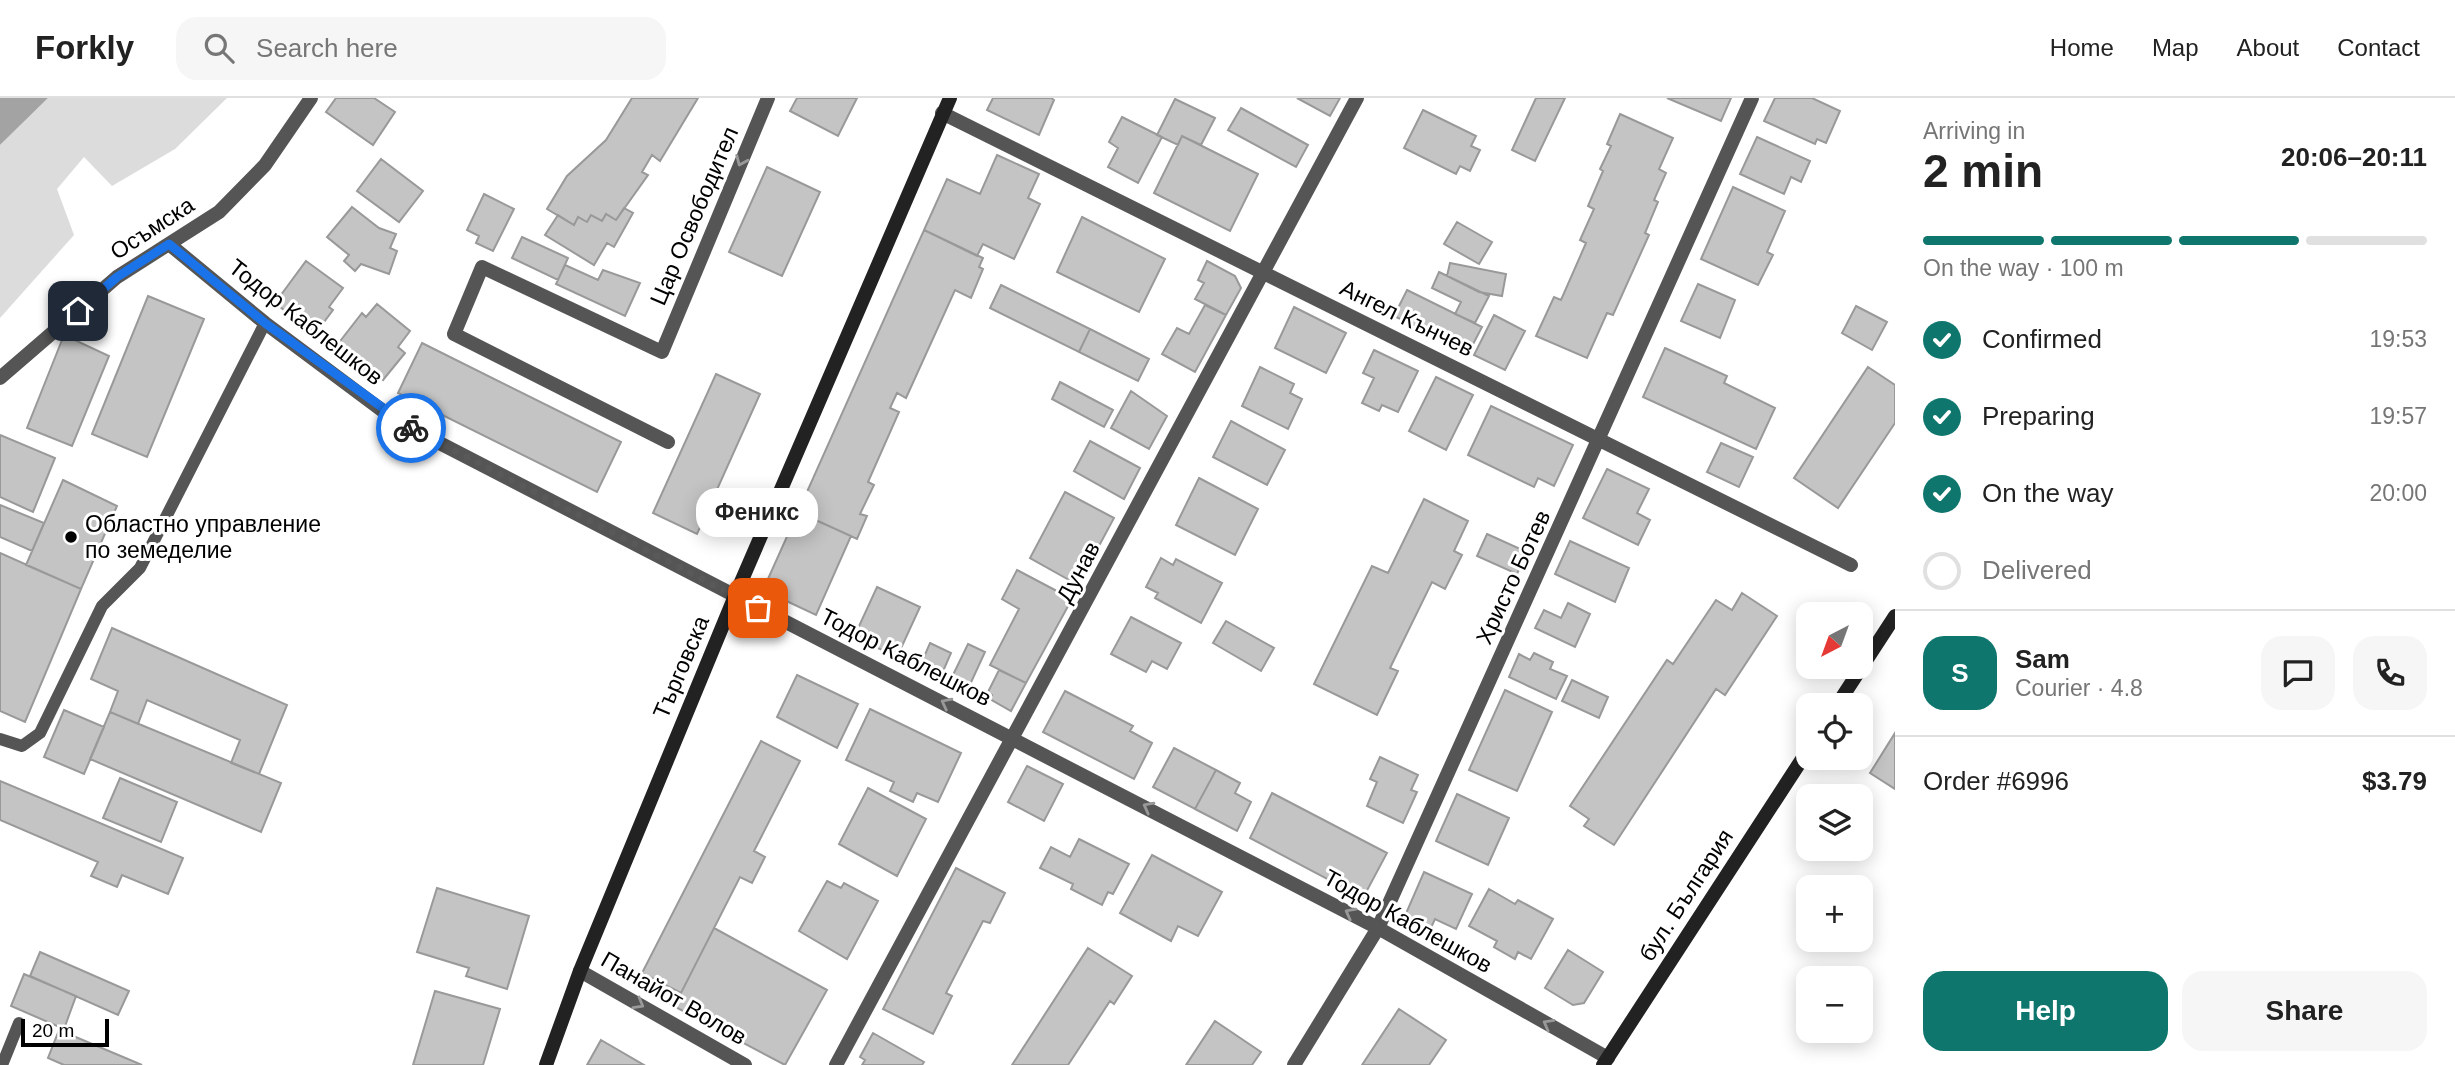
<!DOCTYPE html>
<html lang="en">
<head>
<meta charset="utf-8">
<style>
	:root { --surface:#fff; --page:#f6f6f6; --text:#222; --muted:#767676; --line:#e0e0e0; --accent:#0f766e }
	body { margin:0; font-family:Helvetica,sans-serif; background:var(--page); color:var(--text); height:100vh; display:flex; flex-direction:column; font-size:26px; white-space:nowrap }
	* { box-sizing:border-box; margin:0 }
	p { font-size:23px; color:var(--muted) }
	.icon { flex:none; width:38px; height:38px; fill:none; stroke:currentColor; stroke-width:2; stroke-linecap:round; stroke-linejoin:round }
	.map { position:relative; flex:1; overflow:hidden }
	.side { display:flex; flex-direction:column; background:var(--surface); width:560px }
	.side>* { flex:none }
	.needle { width:46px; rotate:221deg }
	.tools { position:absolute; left:1796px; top:504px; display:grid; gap:14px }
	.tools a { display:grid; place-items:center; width:77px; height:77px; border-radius:14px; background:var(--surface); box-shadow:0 4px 18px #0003; font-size:35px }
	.scale { position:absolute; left:21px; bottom:18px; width:88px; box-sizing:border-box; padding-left:7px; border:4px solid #000; border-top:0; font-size:19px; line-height:24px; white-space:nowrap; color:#000; -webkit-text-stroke:5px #fff; paint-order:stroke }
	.pin { position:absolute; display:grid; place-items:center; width:60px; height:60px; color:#fff; margin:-30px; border-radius:14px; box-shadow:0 4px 10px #0006 }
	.courier { position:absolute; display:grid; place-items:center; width:70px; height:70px; margin:-35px; border:5px solid #1a73e8; border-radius:50%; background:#fff; color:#222; box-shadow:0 2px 9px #0007 }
	.bubble { position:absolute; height:49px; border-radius:21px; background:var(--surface); box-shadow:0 4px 18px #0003; font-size:23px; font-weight:700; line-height:49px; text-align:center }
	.head em { font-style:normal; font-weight:700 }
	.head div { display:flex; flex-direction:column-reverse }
	.head { display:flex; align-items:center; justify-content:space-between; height:119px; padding:0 28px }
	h1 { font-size:46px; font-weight:700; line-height:52px }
	.bar { display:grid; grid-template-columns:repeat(4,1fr); gap:10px 7px; align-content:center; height:84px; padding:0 28px }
	.bar i { height:9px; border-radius:5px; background:var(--line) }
	.bar .active { background:var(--accent) }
	.bar p { grid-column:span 4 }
	.line { display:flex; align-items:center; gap:18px; padding:0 28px; border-top:2px solid var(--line) }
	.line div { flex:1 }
	.round { display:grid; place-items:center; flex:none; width:74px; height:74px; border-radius:21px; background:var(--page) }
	ol { padding:0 28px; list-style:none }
	li { display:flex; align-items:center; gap:21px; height:77px }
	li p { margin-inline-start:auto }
	li .icon { padding:7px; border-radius:50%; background:var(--accent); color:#fff; stroke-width:4 }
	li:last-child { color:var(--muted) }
	li i { width:38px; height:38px; border:4px solid var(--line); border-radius:50% }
	.button { display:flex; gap:14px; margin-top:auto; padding:14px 28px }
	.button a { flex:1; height:80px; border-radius:21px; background:var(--accent); color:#fff; font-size:28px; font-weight:700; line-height:80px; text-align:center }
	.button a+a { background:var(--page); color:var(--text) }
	header { display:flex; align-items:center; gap:42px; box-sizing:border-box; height:98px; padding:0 35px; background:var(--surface); border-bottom:2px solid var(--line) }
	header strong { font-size:33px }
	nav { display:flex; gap:38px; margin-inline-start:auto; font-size:24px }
	.search { width:490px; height:63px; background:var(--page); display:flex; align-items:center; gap:18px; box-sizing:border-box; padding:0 24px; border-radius:21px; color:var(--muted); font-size:26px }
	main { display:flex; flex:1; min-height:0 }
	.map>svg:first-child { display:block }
	.green { fill:#dcdcdc }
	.water { fill:#a3a3a3 }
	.building { fill:#c4c4c4; stroke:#999; stroke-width:2 }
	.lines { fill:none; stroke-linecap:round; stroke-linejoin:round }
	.lane { stroke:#555; stroke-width:12 }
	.street { stroke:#555; stroke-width:14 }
	.secondary { stroke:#222; stroke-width:14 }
	.oneway { stroke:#999 }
	.done { stroke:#595959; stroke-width:7; stroke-dasharray:0 12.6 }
	.route { stroke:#1a73e8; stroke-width:9 }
	.poi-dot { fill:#000; stroke:#fff; stroke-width:2.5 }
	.labels { text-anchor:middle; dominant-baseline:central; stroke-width:6; stroke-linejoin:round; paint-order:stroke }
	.street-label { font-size:23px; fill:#000; stroke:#fff }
	.poi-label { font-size:23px; fill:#000; stroke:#fff; text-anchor:start }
</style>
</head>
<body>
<header>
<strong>Forkly</strong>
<div class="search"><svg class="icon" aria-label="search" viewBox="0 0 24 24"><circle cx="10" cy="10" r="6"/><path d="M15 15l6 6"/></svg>Search here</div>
<nav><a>Home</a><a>Map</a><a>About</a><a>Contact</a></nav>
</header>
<main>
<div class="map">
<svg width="1895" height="967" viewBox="0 0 1895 967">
	<rect width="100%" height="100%" fill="#fff"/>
	<path class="green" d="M48 0H227L175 51 112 88 84 59 57 91 74 137 0 220V47Z"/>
	<path class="water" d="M0 0H48L0 47Z"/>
	<path class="building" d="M336 0H374L395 14 373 47 326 14Z
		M632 0H698L660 63 652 57 642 74 648 77 616 122 606 116 602 123 591 117 587 124 578 119 574 127 547 111 567 78 606 42Z
		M797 0H857L838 38 790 13Z
		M993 0H1051L1054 2 1039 37 987 12Z
		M1297 0H1340L1330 18Z
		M1536 0H1565L1535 63 1512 52Z
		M1667 0H1731L1721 23Z
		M1775 0H1812L1840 13 1826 45 1817 41 1815 46 1764 23Z
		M1175 1 1215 20 1201 47 1182 38 1178 47 1157 37Z
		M1241 10 1308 47 1296 69 1228 32Z
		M1423 12 1476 38 1471 48 1480 52 1470 73 1460 68 1456 76 1404 50Z
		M1620 16 1673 40 1659 71 1666 75 1654 102 1658 104 1645 135 1649 137 1613 217 1607 215 1587 260 1536 238 1554 199 1561 202 1586 145 1580 142 1594 111 1588 108 1603 73 1600 71 1611 48 1607 46Z
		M1122 19 1162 39 1138 85 1108 69 1118 50 1109 44Z
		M1182 38 1258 76 1230 133 1154 95Z
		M1757 39 1810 63 1801 84 1791 79 1784 96 1740 76Z
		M997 57 1039 76 1028 100 1040 106 1014 161 983 146 977 158 924 132 947 81 980 96Z
		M381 61 423 93 399 124 357 93Z
		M767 69 820 94 782 178 729 154Z
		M1733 89 1785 113 1767 154 1773 157 1758 187 1701 161Z
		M484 96 514 111 493 153 476 145 479 138 467 132Z
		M352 109 379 130 396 136 390 150 397 153 389 176 361 166 355 173 344 163 349 157 327 139Z
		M624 110 633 115 614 149 607 145 594 167 545 137 558 117 574 127 578 119 587 124 591 117 602 123 606 116 616 122Z
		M1082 119 1165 161 1139 214 1057 174Z
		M1457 124 1492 144 1479 166 1444 146Z
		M924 132 983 160 979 169 983 171 971 200 955 192 906 300 897 295 890 310 899 314 868 384 874 387 860 416 867 418 857 441 798 414Z
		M522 139 568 160 558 182 512 160Z
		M306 163 343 190 329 209 333 212 315 236 275 205Z
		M1207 163 1235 178 1241 190 1226 217 1195 201 1204 185 1198 182Z
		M1450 165 1506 176 1502 198 1479 194 1447 178Z
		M565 167 598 182 603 172 640 185 625 218 556 186Z
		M1439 174 1489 198 1475 225 1455 216 1461 204 1432 190Z
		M1698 186 1735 202 1720 240 1681 223Z
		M1001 187 1090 231 1079 254 990 210Z
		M1407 192 1482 229 1469 254 1394 218Z
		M148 198 204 221 147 359 92 336Z
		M377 206 410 233 398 249 405 255 383 282 377 277 373 282 334 251 362 215 366 219Z
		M1205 207 1226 217 1195 274 1162 256 1177 230 1189 236Z
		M1856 208 1887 224 1872 252 1842 235Z
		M1294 209 1346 235 1326 275 1275 250Z
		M1494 217 1525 233 1505 272 1474 257Z
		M1090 231 1149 261 1138 283 1079 254Z
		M64 237 109 258 72 348 27 330Z
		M422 245 621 344 597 394 398 295Z
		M1665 250 1727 278 1724 285 1775 310 1756 351 1643 299Z
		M1374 252 1418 273 1398 314 1382 307 1379 313 1362 305 1374 280 1363 275Z
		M1260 269 1294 286 1290 295 1302 301 1288 331 1242 308Z
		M1868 269 1895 287V325L1838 410 1794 380Z
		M716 276 760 296 697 436 653 415Z
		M1436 279 1473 297 1446 352 1409 333Z
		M1060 284 1113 312 1104 329 1052 301Z
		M1131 293 1167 318 1149 351 1111 330Z
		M1491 308 1573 347 1554 388 1538 380 1534 389 1468 357Z
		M1231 323 1285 352 1267 387 1213 359Z
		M0 337 55 360 33 414 0 399Z
		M1090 343 1140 370 1124 401 1074 373Z
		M1721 345 1753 359 1739 389 1707 374Z
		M1607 371 1649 391 1637 415 1650 422 1638 447 1583 420Z
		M1199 380 1258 411 1235 457 1176 427Z
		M63 382 117 408 81 491 26 467Z
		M1065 394 1114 420 1078 487 1030 460Z
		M1424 401 1468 423 1454 453 1462 457 1445 491 1432 484 1390 570 1398 573 1377 617 1314 586 1372 468 1388 475Z
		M0 407 44 425 32 453 0 439Z
		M798 414 851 438 816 517 763 492Z
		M1487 436 1527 454 1517 476 1477 458Z
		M1570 443 1629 470 1615 504 1555 476Z
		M0 455 81 491 25 624 0 613Z
		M1161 460 1173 467 1176 461 1222 485 1201 525 1155 500 1158 495 1146 489Z
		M1017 472 1072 501 1026 585 990 567 1019 511 1002 501Z
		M877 489 920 509 897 559 854 539Z
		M1742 495 1777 518 1725 597 1716 591 1614 747 1584 728 1589 721 1570 708 1667 562 1673 566 1716 502 1732 512Z
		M1568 505 1590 516 1575 549 1535 530 1544 512 1561 520Z
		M1131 519 1181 545 1167 571 1152 563 1146 574 1111 556Z
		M1226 523 1274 550 1261 573 1213 545Z
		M112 530 287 607 259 676 231 665 240 642 147 602 138 626 110 614 118 593 91 581Z
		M930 545 951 555 941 578 920 568Z
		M968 546 985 554 968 591 950 583Z
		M1534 555 1553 564 1550 571 1567 578 1556 601 1509 579 1519 556 1530 562Z
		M999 572 1026 585 1011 613 990 601 992 597 988 594Z
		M797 577 858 606 837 650 777 619Z
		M1572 582 1608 599 1599 620 1562 603Z
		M1505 592 1552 614 1517 693 1469 672Z
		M1065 593 1133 628 1130 633 1152 645 1134 681 1043 634Z
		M870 611 961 655 938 704 917 695 913 704 890 693 894 684 846 662Z
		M64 612 104 629 84 676 44 659Z
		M110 614 281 685 261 734 90 661Z
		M1895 635V691L1870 675Z
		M761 643 800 663 754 753 765 759 752 785 740 779 681 895 642 875Z
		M1174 650 1216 672 1195 711 1153 689Z
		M1380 659 1418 677 1411 692 1417 694 1403 725 1367 708 1377 684 1370 681Z
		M1027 668 1063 686 1044 723 1008 704Z
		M1216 672 1240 685 1235 695 1251 704 1237 733 1195 711Z
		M120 680 177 704 161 744 103 720Z
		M0 683 183 760 168 796 122 777 117 789 91 778 98 764 0 722Z
		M868 690 926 721 897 778 839 746Z
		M1272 695 1387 755 1363 800 1250 740Z
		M1457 696 1509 720 1488 767 1436 743Z
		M1079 741 1129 766 1113 796 1108 794 1102 807 1071 791 1073 786 1040 770 1051 749 1070 759Z
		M1152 757 1222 794 1198 838 1178 828 1171 843 1120 815Z
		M956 770 1005 795 990 825 983 823 946 895 952 898 933 936 883 911Z
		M1424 774 1472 796 1456 831 1435 821 1430 832 1404 820Z
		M827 783 841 790 844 785 878 803 847 861 799 833Z
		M437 790 529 818 507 891 466 878 469 870 417 854Z
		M1489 791 1515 806 1518 802 1553 821 1531 861 1518 854 1515 861 1494 849 1497 843 1469 828Z
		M714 830 827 892 785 967 668 905 675 892 681 895Z
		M1088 850 1132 878 1114 906 1110 903 1068 967H1012Z
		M1568 852 1603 874 1584 905 1573 907 1545 890Z
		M40 854 129 893 118 917 30 878Z
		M24 876 76 898 64 931 11 908Z
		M435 893 500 911 483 967H413Z
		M1399 911 1446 942 1429 967H1362Z
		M1215 923 1261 954 1252 967H1186Z
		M59 932 142 967H64L48 960Z
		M873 935 924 964 922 967H862L865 962 860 959Z
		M601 942 644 967H587Z"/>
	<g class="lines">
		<path class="lane" d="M0 641 22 648 40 635 102 508 140 470 265 225
			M2 967 19 925"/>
		<path class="street" d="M942 15 1851 467
			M169 146 265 225 395 322 1378 830 1608 960
			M0 280 117 179 219 114 265 67 311 0
			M668 344 454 236 482 169 662 254 768 0
			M580 873 745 967
			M836 967 1357 0
			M1294 967 1378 830 1752 0"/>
		<path class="secondary" d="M1837 607 1895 518
			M546 967 580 873 735 498 950 0
			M1603 967 1808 652"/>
	</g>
	<defs><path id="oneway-chevron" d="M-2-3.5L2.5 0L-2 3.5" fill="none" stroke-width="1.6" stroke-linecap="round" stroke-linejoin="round" transform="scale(1.75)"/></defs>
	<g class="oneway">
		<use href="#oneway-chevron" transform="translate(741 63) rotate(113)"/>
		<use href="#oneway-chevron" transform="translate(946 605) rotate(-153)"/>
		<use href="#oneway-chevron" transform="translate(1148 709) rotate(-152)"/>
		<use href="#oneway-chevron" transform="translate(1350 815) rotate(-152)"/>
		<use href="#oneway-chevron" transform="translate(639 906) rotate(30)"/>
		<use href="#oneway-chevron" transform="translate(1548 926) rotate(-151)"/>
	</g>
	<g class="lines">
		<path class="done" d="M411 330 758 510"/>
		<path class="route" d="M78 213 117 179 169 146 265 225 411 330"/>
	</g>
	<circle class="poi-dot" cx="71" cy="439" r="7"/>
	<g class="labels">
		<g class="street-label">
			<text transform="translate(694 118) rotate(-67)">Цар Освободител</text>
			<text transform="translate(152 130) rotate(-33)">Осъмска</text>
			<text transform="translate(1407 220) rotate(26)">Ангел Кънчев</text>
			<text transform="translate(306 224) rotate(38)">Тодор Каблешков</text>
			<text transform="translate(1078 474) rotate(-62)">Дунав</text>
			<text transform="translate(1513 479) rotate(-65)">Христо Ботев</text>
			<text transform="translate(906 559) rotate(27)">Тодор Каблешков</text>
			<text transform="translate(681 569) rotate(-67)">Търговска</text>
			<text transform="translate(1686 797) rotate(-57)">бул. България</text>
			<text transform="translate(1408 823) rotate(29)">Тодор Каблешков</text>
			<text transform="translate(674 900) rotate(30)">Панайот Волов</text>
		</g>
		<g class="poi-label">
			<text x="85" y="426">Областно управление<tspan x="85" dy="26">по земеделие</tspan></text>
		</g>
	</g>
</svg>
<div class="tools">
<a><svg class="needle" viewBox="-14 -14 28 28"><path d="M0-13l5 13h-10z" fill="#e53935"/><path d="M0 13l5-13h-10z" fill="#767676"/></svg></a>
<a><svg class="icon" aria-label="locate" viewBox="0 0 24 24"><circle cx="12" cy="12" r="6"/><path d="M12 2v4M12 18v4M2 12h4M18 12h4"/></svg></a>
<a><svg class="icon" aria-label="layers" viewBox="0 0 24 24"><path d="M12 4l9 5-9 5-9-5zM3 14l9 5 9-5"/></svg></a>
<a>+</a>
<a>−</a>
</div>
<div class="scale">20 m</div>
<div class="pin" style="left:758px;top:510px;background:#ea580c"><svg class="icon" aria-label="bag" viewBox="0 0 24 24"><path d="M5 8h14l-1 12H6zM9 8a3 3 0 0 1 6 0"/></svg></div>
<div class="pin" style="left:78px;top:213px;background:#1f2937"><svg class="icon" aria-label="home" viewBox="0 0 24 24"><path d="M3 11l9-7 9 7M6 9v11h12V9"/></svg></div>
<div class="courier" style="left:411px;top:330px"><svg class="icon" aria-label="bike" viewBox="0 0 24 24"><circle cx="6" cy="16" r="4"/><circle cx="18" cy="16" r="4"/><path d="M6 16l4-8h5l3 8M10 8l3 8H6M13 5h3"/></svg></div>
<div class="bubble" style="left:696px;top:390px;width:122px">Феникс</div>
</div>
<section class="side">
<div class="head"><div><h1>2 min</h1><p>Arriving in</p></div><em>20:06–20:11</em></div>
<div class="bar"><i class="active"></i><i class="active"></i><i class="active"></i><i></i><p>On the way · 100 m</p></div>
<ol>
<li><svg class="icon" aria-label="check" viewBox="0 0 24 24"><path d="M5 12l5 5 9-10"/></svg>Confirmed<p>19:53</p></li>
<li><svg class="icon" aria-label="check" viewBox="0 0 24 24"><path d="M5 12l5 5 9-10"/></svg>Preparing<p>19:57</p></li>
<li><svg class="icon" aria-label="check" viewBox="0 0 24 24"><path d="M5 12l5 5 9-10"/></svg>On the way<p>20:00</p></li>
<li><i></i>Delivered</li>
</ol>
<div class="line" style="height:126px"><b class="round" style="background:var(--accent);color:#fff">S</b><div><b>Sam</b><p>Courier · 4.8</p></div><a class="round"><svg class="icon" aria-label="chat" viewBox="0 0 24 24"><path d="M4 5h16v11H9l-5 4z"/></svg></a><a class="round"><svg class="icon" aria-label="phone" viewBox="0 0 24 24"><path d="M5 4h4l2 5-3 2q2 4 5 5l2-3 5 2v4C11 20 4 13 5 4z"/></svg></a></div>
<div class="line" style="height:91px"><div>Order #6996</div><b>$3.79</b></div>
<div class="button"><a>Help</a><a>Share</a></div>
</section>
</main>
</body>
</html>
